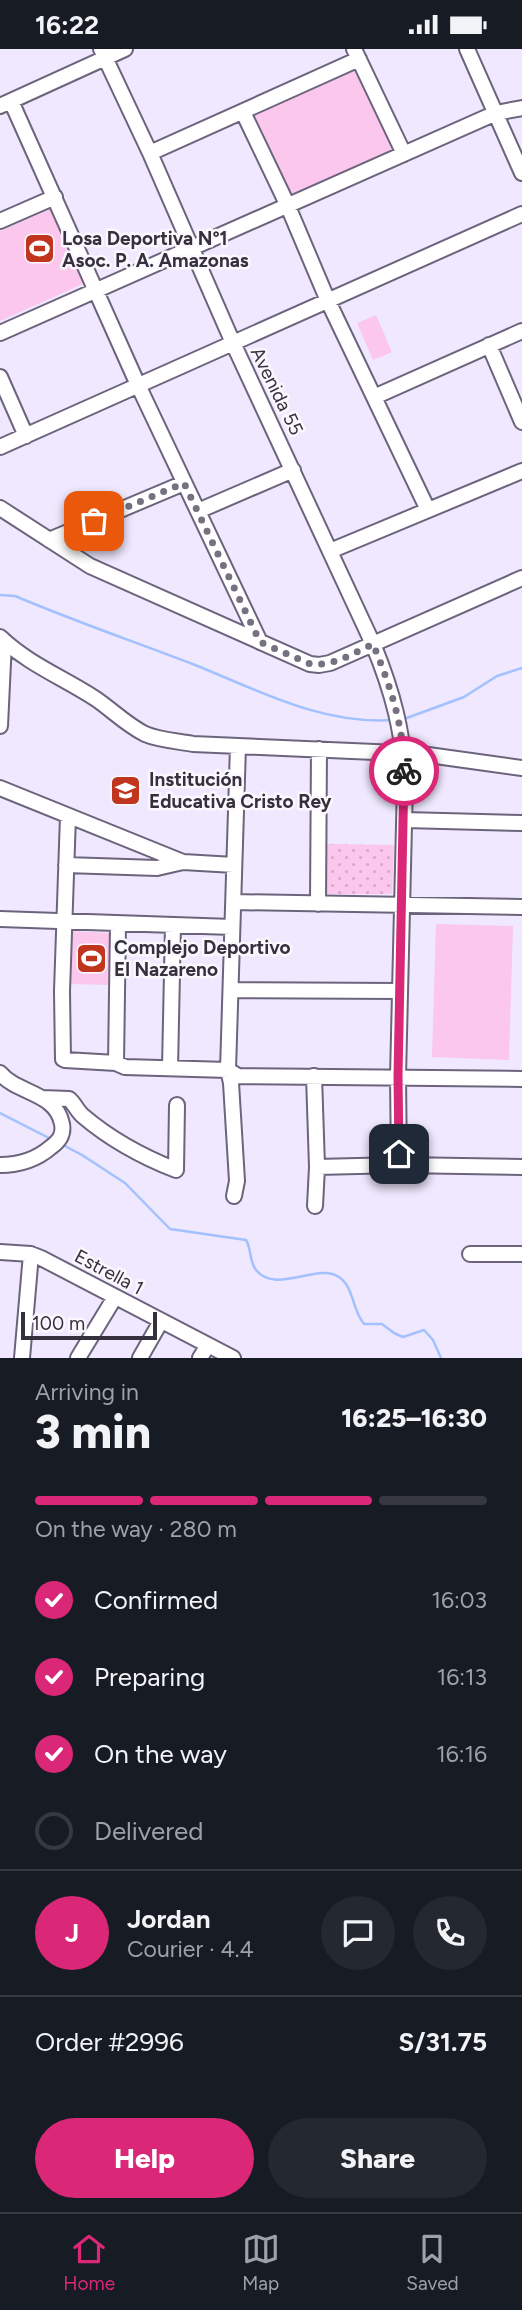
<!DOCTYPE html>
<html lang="en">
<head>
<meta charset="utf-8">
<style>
	:root { --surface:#171b24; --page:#242831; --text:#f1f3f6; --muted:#9ea1a6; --line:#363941; --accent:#db2777 }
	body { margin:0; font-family:Figtree,sans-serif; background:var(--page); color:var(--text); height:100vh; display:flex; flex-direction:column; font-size:26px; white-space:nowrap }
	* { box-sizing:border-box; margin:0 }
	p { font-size:23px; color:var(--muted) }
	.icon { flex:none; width:38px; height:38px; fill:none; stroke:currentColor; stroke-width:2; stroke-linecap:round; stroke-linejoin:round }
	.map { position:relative; height:1309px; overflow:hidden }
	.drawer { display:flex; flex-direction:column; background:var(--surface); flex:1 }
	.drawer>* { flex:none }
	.scale { position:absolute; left:21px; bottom:18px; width:136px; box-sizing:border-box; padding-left:7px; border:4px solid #35313c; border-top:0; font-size:19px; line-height:24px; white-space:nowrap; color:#35313c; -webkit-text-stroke:5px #faf8fe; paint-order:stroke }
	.pin { position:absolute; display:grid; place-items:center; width:60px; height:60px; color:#fff; margin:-30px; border-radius:14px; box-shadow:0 4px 10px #0006 }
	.courier { position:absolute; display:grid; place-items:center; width:70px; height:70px; margin:-35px; border:5px solid #db2777; border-radius:50%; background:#fff; color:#222; box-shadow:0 2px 9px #0007 }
	.headline em { font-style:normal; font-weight:800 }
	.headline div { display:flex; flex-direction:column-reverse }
	.headline { display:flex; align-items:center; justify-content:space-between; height:119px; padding:0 35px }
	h1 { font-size:46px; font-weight:800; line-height:52px }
	.bar { display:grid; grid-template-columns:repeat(4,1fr); gap:10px 7px; align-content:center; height:84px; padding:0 35px }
	.bar i { height:9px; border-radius:5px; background:var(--line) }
	.bar .on { background:var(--accent) }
	.bar p { grid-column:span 4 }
	.line { display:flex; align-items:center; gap:18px; padding:0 35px; border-top:2px solid var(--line) }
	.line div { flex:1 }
	.round { display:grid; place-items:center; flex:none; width:74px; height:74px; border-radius:37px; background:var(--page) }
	ol { padding:0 35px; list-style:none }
	li { display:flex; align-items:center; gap:21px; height:77px }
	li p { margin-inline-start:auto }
	li .icon { padding:7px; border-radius:50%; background:var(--accent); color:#fff; stroke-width:4 }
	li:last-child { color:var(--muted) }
	li i { width:38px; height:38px; border:4px solid var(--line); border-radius:50% }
	.button { display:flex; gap:14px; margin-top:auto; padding:14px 35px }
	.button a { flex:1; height:80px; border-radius:42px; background:var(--accent); color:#fff; font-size:28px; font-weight:800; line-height:80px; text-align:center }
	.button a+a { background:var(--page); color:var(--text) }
	.status { display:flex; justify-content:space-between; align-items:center; height:49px; padding:0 35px; background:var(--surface); direction:ltr }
	.status svg { height:19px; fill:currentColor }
	.dock { display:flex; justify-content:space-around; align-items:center; height:98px; border-top:2px solid var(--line); background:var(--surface); font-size:19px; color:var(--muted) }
	.dock a { display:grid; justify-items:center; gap:4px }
	.dock .on { color:var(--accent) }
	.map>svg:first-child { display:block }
	.grass { fill:url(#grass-dots) }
	.park { fill:#fbc7ec }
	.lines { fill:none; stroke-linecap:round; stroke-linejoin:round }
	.stream { stroke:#a2c1fe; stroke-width:2.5 }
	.minor-casing { stroke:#6c647c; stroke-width:18 }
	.minor { stroke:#fff; stroke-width:14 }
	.done { stroke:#767180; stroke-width:7; stroke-dasharray:0 12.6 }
	.route { stroke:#db2777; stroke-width:9 }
	.labels { text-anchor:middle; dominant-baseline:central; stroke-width:5; stroke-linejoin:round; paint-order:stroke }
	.poi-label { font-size:19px; font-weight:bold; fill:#35313c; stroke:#faf8fe; text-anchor:start }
	.street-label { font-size:19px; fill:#35313c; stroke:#faf8fe }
</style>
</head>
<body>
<div class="status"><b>16:22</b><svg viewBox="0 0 49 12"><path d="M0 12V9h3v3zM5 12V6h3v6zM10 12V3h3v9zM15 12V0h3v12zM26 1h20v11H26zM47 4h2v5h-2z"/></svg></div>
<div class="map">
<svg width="522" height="1309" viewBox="0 0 522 1309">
	<defs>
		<pattern id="grass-dots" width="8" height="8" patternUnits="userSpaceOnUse" patternTransform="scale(1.75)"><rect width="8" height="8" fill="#fbc7ec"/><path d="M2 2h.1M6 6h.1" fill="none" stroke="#d8abcb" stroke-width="1.8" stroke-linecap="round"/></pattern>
	</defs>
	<rect width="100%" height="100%" fill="#efe8fe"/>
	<path class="grass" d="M325 795 394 796 392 845H325Z"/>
	<path class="park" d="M357 15 398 102 288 149 248 63Z
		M51 160 85 234 0 272V182Z
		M376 266 392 303 373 311 357 274Z
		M436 875 513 877 509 1011 432 1008Z
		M71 882 111 884V936L70 935Z"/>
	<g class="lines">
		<path class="stream" d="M0 546 15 547C74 572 135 593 195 616 260 642 322 676 394 671
			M404 670 464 648 497 627 522 619
			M0 1064 51 1090
			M63 1096 82 1106 125 1134 170 1180 246 1191C252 1201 249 1212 256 1221 276 1246 318 1213 339 1228 354 1238 352 1261 364 1275H382L394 1284 403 1288 424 1281 433 1291 441 1309"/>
		<defs>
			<path id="minor" d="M101 0 150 104 233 294 373 595C392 641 404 684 405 734L398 1028 399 1116
				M354 0 404 105
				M467 0 522 124
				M11 52 138 336 260 593
				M0 57 125 0
				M243 63 287 155 328 252 428 461
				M150 104 359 10
				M0 172 55 148
				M0 284 496 64 522 59
				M489 296 522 373
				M0 328 26 387
				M374 348 522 282
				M0 398 522 165
				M0 459 90 517 310 615 319 616 330 614 522 529
				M198 462 293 421
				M49 491 184 434
				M330 502 522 422
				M0 588C28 615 64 629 96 650 112 661 127 676 145 685 159 691 177 692 193 695L421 705 522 719
				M0 677 4 592
				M0 739 183 813 234 816
				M68 767 62 942 63 1010 65 1011 116 1014 125 1018 228 1021 238 1027 522 1030
				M405 771 522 774
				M66 816 157 819 183 813
				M234 853 522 858
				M318 855 319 700
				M0 870 232 878
				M231 941 400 942
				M116 1014 118 875
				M170 1019 173 876
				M0 1024C17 1045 56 1043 62 1075 64 1086 59 1092 51 1098 36 1111 19 1116 0 1116
				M314 1027 317 1118 315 1157
				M42 1049 69 1050C75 1055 77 1062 83 1067 110 1090 143 1108 176 1121L177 1056
				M317 1118 399 1116 522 1118
				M234 1147 237 1132 231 1034 228 1021 238 697
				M0 1203 31 1205 41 1209 233 1309
				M470 1205H522
				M22 1309 31 1205
				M78 1309 115 1248
				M140 1309 161 1272
				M200 1309 208 1296"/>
		</defs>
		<use href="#minor" class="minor-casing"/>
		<use href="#minor" class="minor"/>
	</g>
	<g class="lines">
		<path class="done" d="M94 472 184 434 260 593 310 615C332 618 354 604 373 595 390 636 404 677 404 722"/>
		<path class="route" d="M399 1105 398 1028 404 722"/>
	</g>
	<defs>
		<symbol id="stadium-square" viewBox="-11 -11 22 22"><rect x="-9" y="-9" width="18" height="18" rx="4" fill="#c0351e" stroke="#faf8fe"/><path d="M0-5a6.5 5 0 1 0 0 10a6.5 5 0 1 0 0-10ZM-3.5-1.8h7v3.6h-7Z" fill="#fff"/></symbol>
		<symbol id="school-square" viewBox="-11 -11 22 22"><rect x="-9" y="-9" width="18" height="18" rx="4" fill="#c0351e" stroke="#faf8fe"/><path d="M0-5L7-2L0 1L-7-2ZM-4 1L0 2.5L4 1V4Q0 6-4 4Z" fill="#fff"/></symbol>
	</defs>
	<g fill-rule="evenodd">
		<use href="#stadium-square" x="22" y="182" width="35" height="35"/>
		<use href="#school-square" x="108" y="724" width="35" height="35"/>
		<use href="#stadium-square" x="74" y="892" width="35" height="35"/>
	</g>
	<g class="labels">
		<g class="poi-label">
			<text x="62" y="189">Losa Deportiva N°1<tspan x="62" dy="22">Asoc. P. A. Amazonas</tspan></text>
			<text x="149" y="730">Institución<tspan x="149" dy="22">Educativa Cristo Rey</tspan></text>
			<text x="114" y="898">Complejo Deportivo<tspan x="114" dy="22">El Nazareno</tspan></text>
		</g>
		<g class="street-label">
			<text transform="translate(277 342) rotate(64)">Avenida 55</text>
			<text transform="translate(109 1223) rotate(28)">Estrella 1</text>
		</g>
	</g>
</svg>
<div class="scale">100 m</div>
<div class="pin" style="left:94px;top:472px;background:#ea580c"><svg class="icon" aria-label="bag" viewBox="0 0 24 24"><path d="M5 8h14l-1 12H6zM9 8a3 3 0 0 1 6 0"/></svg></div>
<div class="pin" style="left:399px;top:1105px;background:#1f2937"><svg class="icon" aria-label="home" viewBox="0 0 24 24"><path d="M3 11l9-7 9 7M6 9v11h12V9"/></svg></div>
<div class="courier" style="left:404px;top:722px"><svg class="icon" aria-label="bike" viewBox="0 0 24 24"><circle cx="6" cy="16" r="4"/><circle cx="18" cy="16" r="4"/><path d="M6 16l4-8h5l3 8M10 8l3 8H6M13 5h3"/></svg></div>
</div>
<section class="drawer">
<div class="headline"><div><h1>3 min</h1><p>Arriving in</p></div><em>16:25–16:30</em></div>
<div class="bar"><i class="on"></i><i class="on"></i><i class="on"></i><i></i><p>On the way · 280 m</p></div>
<ol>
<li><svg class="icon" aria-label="check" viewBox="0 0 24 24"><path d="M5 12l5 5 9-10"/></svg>Confirmed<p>16:03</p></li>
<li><svg class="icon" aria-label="check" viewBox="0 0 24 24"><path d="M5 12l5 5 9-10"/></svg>Preparing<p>16:13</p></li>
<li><svg class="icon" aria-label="check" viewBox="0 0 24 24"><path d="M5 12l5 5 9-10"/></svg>On the way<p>16:16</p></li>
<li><i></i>Delivered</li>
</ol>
<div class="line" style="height:126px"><b class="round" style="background:var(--accent);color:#fff">J</b><div><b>Jordan</b><p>Courier · 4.4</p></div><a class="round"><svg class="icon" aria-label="chat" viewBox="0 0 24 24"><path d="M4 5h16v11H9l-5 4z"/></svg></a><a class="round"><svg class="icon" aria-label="phone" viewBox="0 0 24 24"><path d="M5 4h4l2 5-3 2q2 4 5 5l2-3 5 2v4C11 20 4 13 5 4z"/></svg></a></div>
<div class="line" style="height:91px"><div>Order #2996</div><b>S/31.75</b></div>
<div class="button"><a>Help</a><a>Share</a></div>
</section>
<nav class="dock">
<a class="on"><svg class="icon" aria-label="home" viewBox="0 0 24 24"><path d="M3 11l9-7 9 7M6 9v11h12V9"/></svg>Home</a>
<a><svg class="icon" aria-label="map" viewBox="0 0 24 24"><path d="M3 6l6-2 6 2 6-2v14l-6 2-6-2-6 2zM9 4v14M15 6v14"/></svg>Map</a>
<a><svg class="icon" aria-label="saved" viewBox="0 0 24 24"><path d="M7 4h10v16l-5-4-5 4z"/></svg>Saved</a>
</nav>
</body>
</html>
